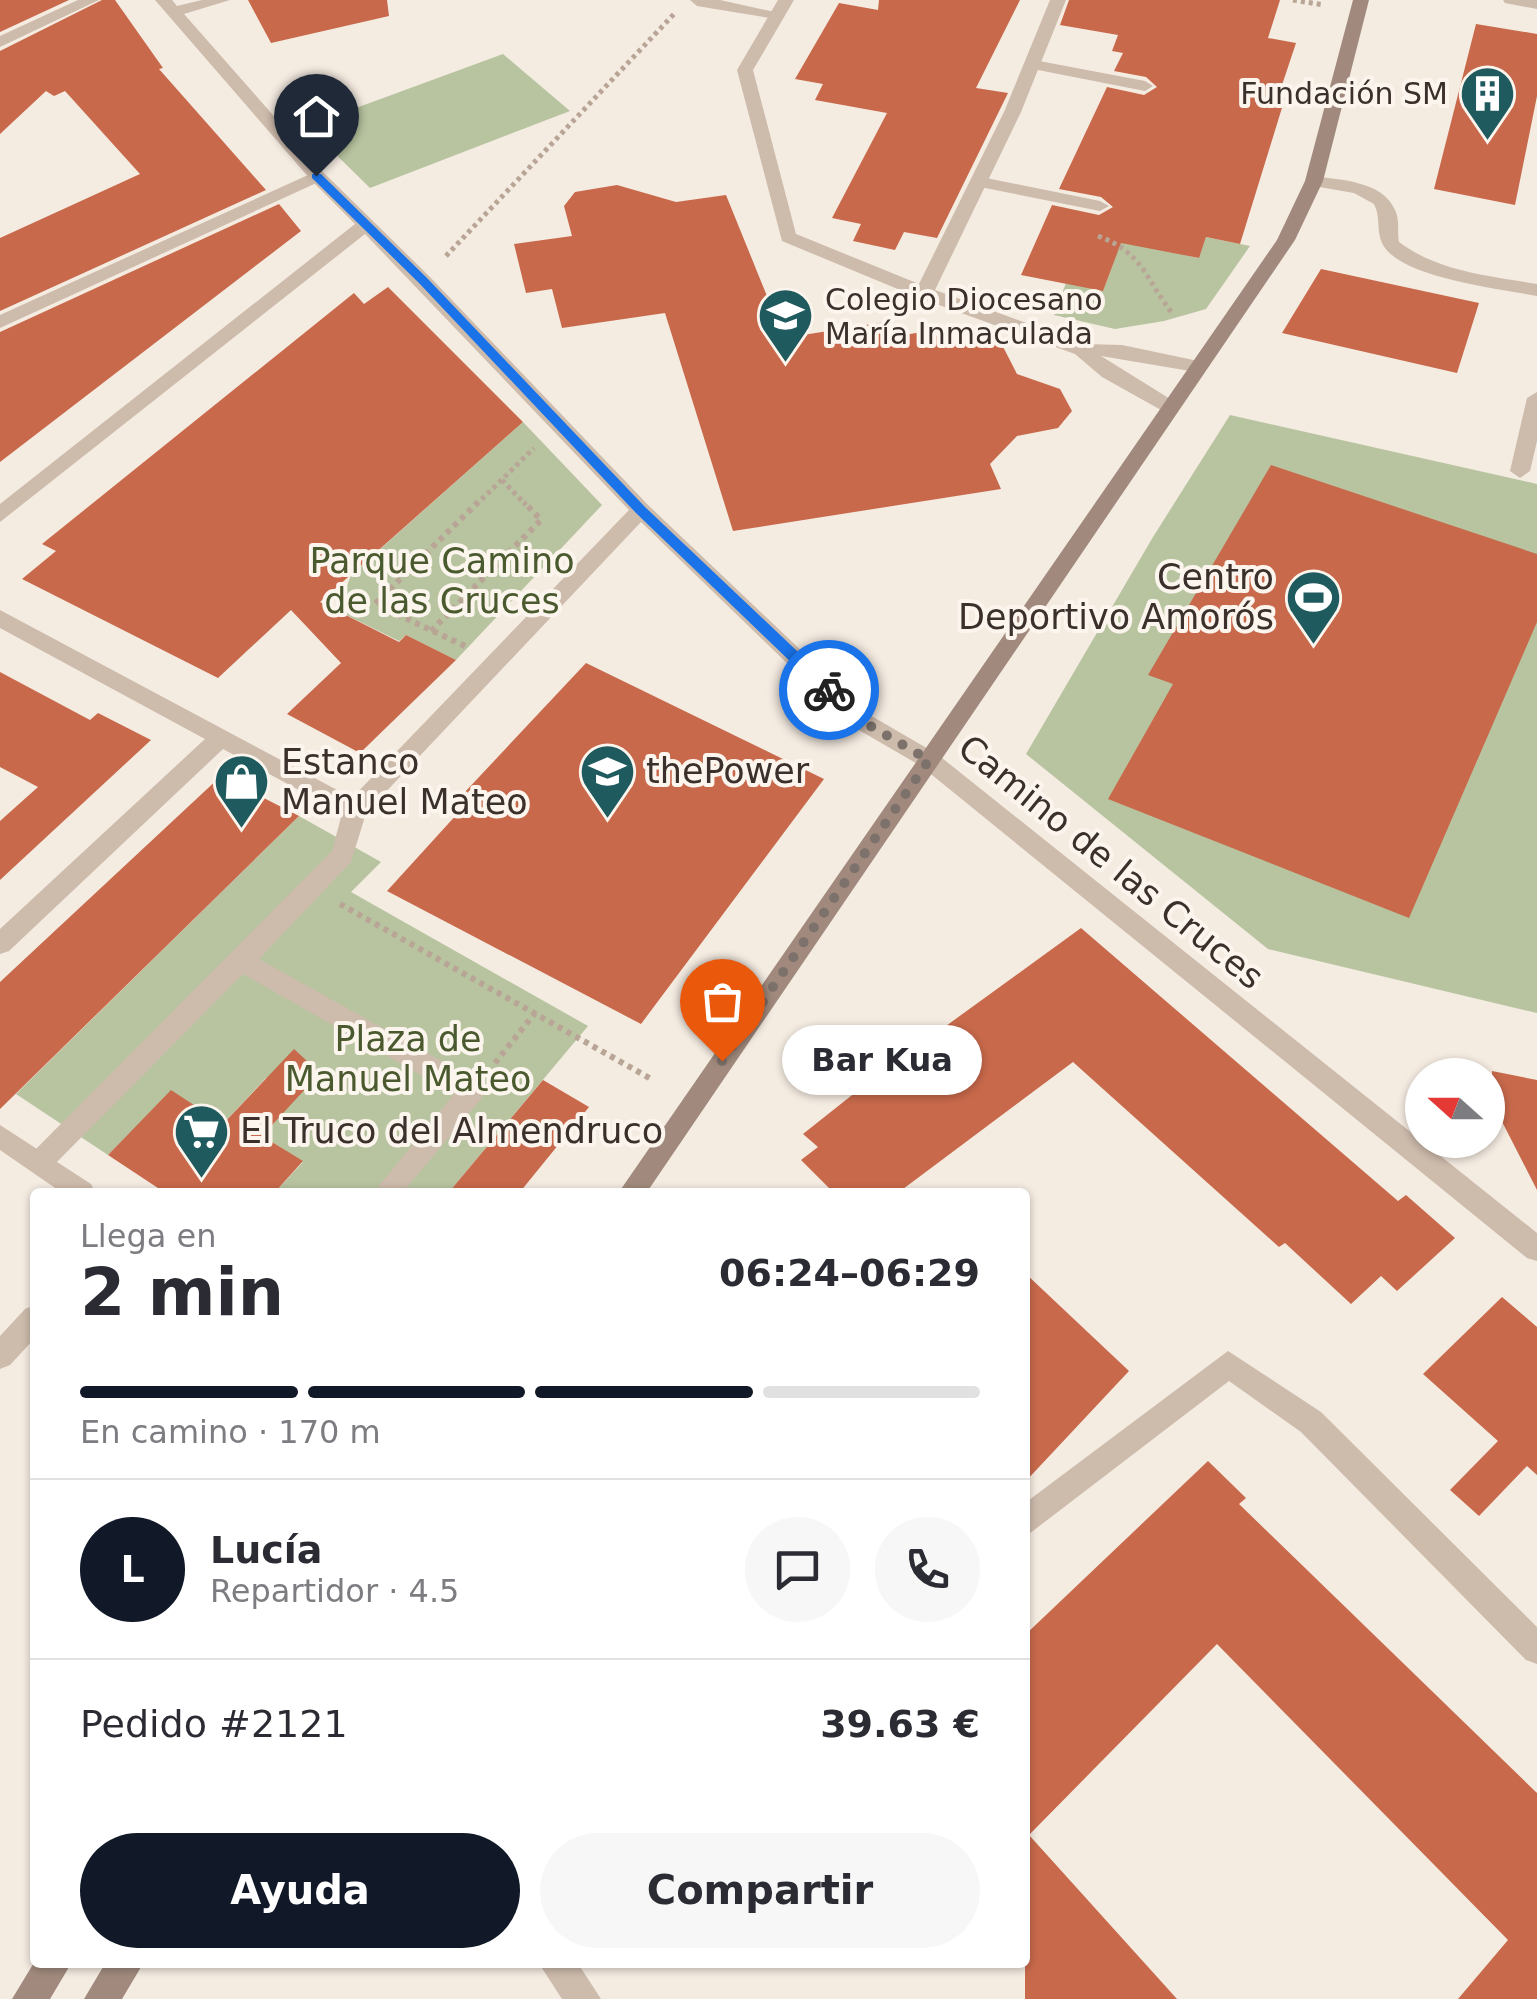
<!DOCTYPE html>
<html lang="es">
<head>
<meta charset="utf-8">
<style>
	:root { --surface:#fff; --page:#f7f7f7; --text:#2b2b33; --muted:#7c7c81; --line:#e1e1e2; --accent:#111827 }
	body { margin:0; font-family:"DejaVu Sans",sans-serif; background:var(--page); color:var(--text); height:100vh; display:flex; flex-direction:column; font-size:38px; white-space:nowrap }
	* { box-sizing:border-box; margin:0 }
	p { font-size:32px; color:var(--muted) }
	.icon { flex:none; width:55px; height:55px; fill:none; stroke:currentColor; stroke-width:2; stroke-linecap:round; stroke-linejoin:round }
	.map { position:relative; flex:1; overflow:hidden }
	.side { position:absolute; left:30px; top:1188px; width:1000px; height:780px; display:flex; flex-direction:column; background:var(--surface); border-radius:10px; box-shadow:0 2px 8px #0004 }
	.side>* { flex:none }
	.needle { width:65px; rotate:291deg }
	.controls { position:absolute; left:1405px; top:1058px; display:grid; gap:20px }
	.controls a { display:grid; place-items:center; width:100px; height:100px; border-radius:50%; background:var(--surface); box-shadow:0 2px 8px #0004; font-size:50px }
	.pin { position:absolute; display:grid; place-items:center; width:85px; height:85px; color:#fff; margin:-102px -42px; border-radius:50% 50% 50% 0; rotate:-45deg; box-shadow:0 0 10px #0007 }
	.pin .icon { rotate:45deg }
	.courier { position:absolute; display:grid; place-items:center; width:100px; height:100px; margin:-50px; border:8px solid #1a73e8; border-radius:50%; background:#fff; color:#222; box-shadow:0 2px 12px #0007 }
	.bubble { position:absolute; height:70px; border-radius:35px; background:var(--surface); box-shadow:0 2px 8px #0004; font-size:32px; font-weight:700; line-height:70px; text-align:center }
	.head em { font-style:normal; font-weight:700 }
	.head div { display:flex; flex-direction:column-reverse }
	.head { display:flex; align-items:center; justify-content:space-between; height:170px; padding:0 50px }
	h1 { font-size:65px; font-weight:700; line-height:75px }
	.bar { display:grid; grid-template-columns:repeat(4,1fr); gap:15px 10px; align-content:center; height:120px; padding:0 50px }
	.bar i { height:12px; border-radius:8px; background:var(--line) }
	.bar .on { background:var(--accent) }
	.bar p { grid-column:span 4 }
	.line { display:flex; align-items:center; gap:25px; padding:0 50px; border-top:2px solid var(--line) }
	.line div { flex:1 }
	.round { display:grid; place-items:center; flex:none; width:105px; height:105px; border-radius:52px; background:var(--page) }
	.primary-button { display:flex; gap:20px; margin-top:auto; padding:20px 50px }
	.primary-button a { flex:1; height:115px; border-radius:60px; background:var(--accent); color:#fff; font-size:40px; font-weight:700; line-height:115px; text-align:center }
	.primary-button a+a { background:var(--page); color:var(--text) }
	.map>svg:first-child { display:block }
	.green { fill:#b8c4a0 }
	.building { fill:#c8694b }
	.lines { fill:none; stroke-linecap:round; stroke-linejoin:round }
	.path-far1 { stroke:#b9a596; stroke-width:5; stroke-dasharray:4 4; stroke-linecap:butt }
	.path { stroke:#b9a596; stroke-width:6; stroke-dasharray:5 5; stroke-linecap:butt }
	.service { fill:#cdbbac; fill-rule:evenodd }
	.pedestrian { fill:#cdbbac; fill-rule:evenodd }
	.minor { fill:#cdbbac; fill-rule:evenodd }
	.secondary { fill:#a18a7d; fill-rule:evenodd }
	.route { fill:#1a73e8 }
	.done { stroke:#7c716b; stroke-width:10; stroke-dasharray:0 18 }
	.labels { text-anchor:middle; dominant-baseline:central; stroke-width:8; stroke-linejoin:round; paint-order:stroke }
	.far-poi-label { font-size:30px; fill:#3b302b; stroke:#fbf5ee; text-anchor:end }
	.park-label { font-size:35px; fill:#4a5a2e; stroke:#fbf5ee }
	.poi-label { font-size:35px; fill:#3b302b; stroke:#fbf5ee; text-anchor:start }
	.street-label { font-size:35px; fill:#3b302b; stroke:#fbf5ee }
</style>
</head>
<body>
<div class="map">
<svg width="1537" height="1999" viewBox="0 0 1537 1999">
	<rect width="100%" height="100%" fill="#f4ebe1"/>
	<path class="green" d="M503 54 570 111 370 188 307 126Z
		M1097 235 1198 258 1206 237 1250 246 1206 309 1164 321 1115 329 1054 315 1066 283 1103 290 1113 264Z
		M1230 415 1537 484V1013L1268 949 1026 754 1153 537Z
		M523 422 602 505 456 660 406 635 399 641 338 611 351 575Z
		M299 816 381 862 351 892 588 1026 449 1192H275L303 1162 262 1136 297 1097 266 1078 223 1124 171 1091 108 1155 16 1094Z"/>
	<path class="building" d="M0 0H69L0 32Z
		M102 0H115L163 68 159 69 266 190 0 311V238L140 174 65 91 54 96 46 91 0 134V51Z
		M248 0H387L389 16 271 43Z
		M879 0H1020L976 88 1008 93 937 238 904 232 895 250 853 241 861 224 832 218 887 113 815 100 823 84 795 79 839 3 878 10Z
		M1069 0H1280L1268 38 1296 43 1278 97 1285 98 1240 244 1206 237 1199 258 1121 243 1103 291 1021 275 1052 205 1099 215 1113 207 1101 197 1059 189 1107 87 1144 95 1157 87 1146 77 1114 71 1123 53 1112 51 1118 35 1060 25Z
		M1476 24 1537 34V96L1515 205 1434 189Z
		M617 185 676 202 726 195 784 338 885 322 892 337 934 330 939 342 996 333 1017 374 1060 389 1072 411 1058 428 1017 436 990 464 1001 489 733 531 665 313 562 328 552 289 526 293 514 244 572 236 564 206 575 192Z
		M279 204 301 231 0 462V332Z
		M1321 269 1479 303 1457 373 1282 333Z
		M388 287 523 422 320 602 399 642 406 635 456 660 360 753 287 714 341 663 291 610 218 678 22 579 56 551 42 544 354 293 364 304Z
		M1271 465 1537 554V622L1409 918 1108 799 1173 684 1148 675Z
		M586 663 824 779 641 1024 387 891 458 813 449 809Z
		M0 672 90 720 98 713 151 740 0 880V821L38 787 0 767Z
		M221 776 299 816 0 1109V982Z
		M1081 928 1398 1201 1406 1195 1455 1238 1397 1291 1381 1276 1351 1304 1285 1243 1279 1247 1073 1062 899 1192H833L801 1160 818 1147 803 1134 866 1084Z
		M294 1049 320 1073 262 1136 303 1161 275 1192H164L108 1155 171 1090 223 1124Z
		M1492 1071 1537 1080V1190L1493 1104Z
		M543 1080 589 1107 520 1192H449Z
		M1025 1273 1129 1371 1025 1482Z
		M1502 1297 1537 1327V1475L1527 1466 1479 1516 1450 1490 1498 1441 1423 1374Z
		M1208 1461 1246 1498 1239 1504 1537 1793V1999H1458L1508 1940 1217 1644 1029 1835 1177 1999H1025V1635Z"/>
	<g class="lines">
		<path class="path-far1" d="M1293 0 1324 5
			M1098 236C1144 253 1145 279 1173 314
			M446 256 674 14
			M502 480 526 505
			M476 505 534 448"/>
		<path class="path" d="M431 631 541 520 524 502
			M465 646 375 604 478 502
			M340 904 653 1080
			M495 1063 535 1013"/>
		<path class="service" d="M690 0H720L784 14 776 19 697 6Z
			M1503 0H1537V9L1505 3Z
			M1034 60 1145 81 1153 86 1145 91 1028 68 1026 65Z
			M1314 176C1340 180 1383 181 1395 210 1400 220 1397 232 1399 242 1439 272 1490 276 1537 284V296C1502 289 1398 278 1382 243 1376 230 1381 217 1374 204L1354 193 1308 185V177Z
			M981 177 1100 201 1109 206 1100 211 975 186 972 182Z
			M1537 392V441L1530 471 1520 478 1510 471 1527 398Z"/>
		<path class="pedestrian" d="M317 171 326 176 323 180 0 328V315Z
			M355 801 367 810 351 862 259 959 481 1083 485 1091 481 1099 403 1192H374L454 1094 243 974 49 1170 40 1174 31 1170 27 1162 31 1154 332 851 343 810Z"/>
		<path class="minor" d="M78 0H99L0 47V36Z
			M155 0H172L177 6 202 0H230L184 14 323 172 429 276 648 505 868 714 937 754 1537 1233V1261L1527 1258 921 766 852 726 641 522 363 816H347L223 749 9 951 0 954V929L205 739 0 628V610L352 798 629 510 365 234 0 522V504L355 224 311 180Z
			M778 0H794L753 70 796 234 919 284 1004 112 1050 0H1066L1021 112 935 290 1084 344 1122 345 1203 362V370L1196 372 1101 356 1175 402V410H1161L1102 377 1075 354 917 297 782 241 737 70Z
			M0 1125 91 1184 95 1192H61L0 1150Z
			M35 1305V1338L10 1365 0 1369V1336L25 1309Z
			M1228 1351 1321 1412 1537 1627V1664L1526 1660 1301 1432 1229 1381 1025 1537V1503Z
			M538 1962H577L601 1999H562Z"/>
		<path class="secondary" d="M1353 0H1369L1323 181 1295 240 647 1192H619L1277 240 1305 181Z
			M35 1961 72 1962 50 1999H12Z
			M106 1962H144L122 1999H84Z"/>
	</g>
	<path class="route" d="M312 174H321L427 278 645 507 835 687V694H824L636 513 419 283 312 178Z"/>
	<g class="lines">
		<path class="done" d="M722 1061 929 760 860 720 829 690"/>
	</g>
	<defs>
		<symbol id="building-pin" viewBox="-11 -11 22 30"><path d="M0 17L-7.5 6A9.5 9.5 0 1 1 7.5 6Z" fill="#1f5a5e" stroke="#fbf5ee"/><path d="M-4-6H4V6H1V3H-1V6H-4ZM-2.5-4.3h1.7v1.8h-1.7ZM.8-4.3h1.7v1.8H.8ZM-2.5-1h1.7V.8h-1.7ZM.8-1h1.7V.8H.8Z" fill="#fff"/></symbol>
		<symbol id="school-pin" viewBox="-11 -11 22 30"><path d="M0 17L-7.5 6A9.5 9.5 0 1 1 7.5 6Z" fill="#1f5a5e" stroke="#fbf5ee"/><path d="M0-5L7-2L0 1L-7-2ZM-4 1L0 2.5L4 1V4Q0 6-4 4Z" fill="#fff"/></symbol>
		<symbol id="stadium-pin" viewBox="-11 -11 22 30"><path d="M0 17L-7.5 6A9.5 9.5 0 1 1 7.5 6Z" fill="#1f5a5e" stroke="#fbf5ee"/><path d="M0-5a6.5 5 0 1 0 0 10a6.5 5 0 1 0 0-10ZM-3.5-1.8h7v3.6h-7Z" fill="#fff"/></symbol>
		<symbol id="university-pin" viewBox="-11 -11 22 30"><path d="M0 17L-7.5 6A9.5 9.5 0 1 1 7.5 6Z" fill="#1f5a5e" stroke="#fbf5ee"/><path d="M0-5L7-2L0 1L-7-2ZM-4 1L0 2.5L4 1V4Q0 6-4 4Z" fill="#fff"/></symbol>
		<symbol id="shop-pin" viewBox="-11 -11 22 30"><path d="M0 17L-7.5 6A9.5 9.5 0 1 1 7.5 6Z" fill="#1f5a5e" stroke="#fbf5ee"/><path d="M-5-2.5h2.3a2.7 3.5 0 0 1 5.4 0H5L5.5 6h-11ZM-1.5-2.5h3a1.5 2.3 0 0 0-3 0Z" fill="#fff"/></symbol>
		<symbol id="supermarket-pin" viewBox="-11 -11 22 30"><path d="M0 17L-7.5 6A9.5 9.5 0 1 1 7.5 6Z" fill="#1f5a5e" stroke="#fbf5ee"/><path d="M-6-5.5h2.5l.6 2H6L4.5 2H-2.5L-4.4-4H-6ZM-1.5 3.2a1.3 1.3 0 1 0 .1 0ZM3 3.2a1.3 1.3 0 1 0 .1 0Z" fill="#fff"/></symbol>
	</defs>
	<g fill-rule="evenodd">
		<use href="#building-pin" x="1456" y="62" width="63" height="86"/>
		<use href="#school-pin" x="754" y="284" width="63" height="86"/>
		<use href="#stadium-pin" x="1282" y="566" width="63" height="86"/>
		<use href="#university-pin" x="576" y="740" width="63" height="86"/>
		<use href="#shop-pin" x="210" y="750" width="63" height="86"/>
		<use href="#supermarket-pin" x="170" y="1100" width="63" height="86"/>
	</g>
	<g class="labels">
		<g class="far-poi-label">
			<text x="1448" y="93">Fundación SM</text>
			<text x="825" y="299" text-anchor="start">Colegio Diocesano<tspan x="825" dy="34">María Inmaculada</tspan></text>
		</g>
		<g class="park-label">
			<text x="442" y="561">Parque Camino<tspan x="442" dy="40">de las Cruces</tspan></text>
			<text x="408" y="1039">Plaza de<tspan x="408" dy="40">Manuel Mateo</tspan></text>
		</g>
		<g class="poi-label">
			<text x="1274" y="577" text-anchor="end">Centro<tspan x="1274" dy="40">Deportivo Amorós</tspan></text>
			<text x="281" y="762">Estanco<tspan x="281" dy="40">Manuel Mateo</tspan></text>
			<text x="646" y="771">thePower</text>
			<text x="240" y="1131">El Truco del Almendruco</text>
		</g>
		<g class="street-label">
			<text transform="translate(1111 862) rotate(39)">Camino de las Cruces</text>
		</g>
	</g>
</svg>
<div class="controls">
<a><svg class="needle" viewBox="-14 -14 28 28"><path d="M0-13l5 13h-10z" fill="#e53935"/><path d="M0 13l5-13h-10z" fill="#7c7c81"/></svg></a>
</div>
<div class="pin" style="left:722px;top:1061px;background:#ea580c"><svg class="icon" aria-label="bag" viewBox="0 0 24 24"><path d="M5 8h14l-1 12H6zM9 8a3 3 0 0 1 6 0"/></svg></div>
<div class="pin" style="left:316px;top:176px;background:#1f2937"><svg class="icon" aria-label="home" viewBox="0 0 24 24"><path d="M3 11l9-7 9 7M6 9v11h12V9"/></svg></div>
<div class="courier" style="left:829px;top:690px"><svg class="icon" aria-label="bike" viewBox="0 0 24 24"><circle cx="6" cy="16" r="4"/><circle cx="18" cy="16" r="4"/><path d="M6 16l4-8h5l3 8M10 8l3 8H6M13 5h3"/></svg></div>
<div class="bubble" style="left:782px;top:1025px;width:200px">Bar Kua</div>
<section class="side">
<div class="head"><div><h1>2 min</h1><p>Llega en</p></div><em>06:24–06:29</em></div>
<div class="bar"><i class="on"></i><i class="on"></i><i class="on"></i><i></i><p>En camino · 170 m</p></div>
<div class="line" style="height:180px"><b class="round" style="background:var(--accent);color:#fff">L</b><div><b>Lucía</b><p>Repartidor · 4.5</p></div><a class="round"><svg class="icon" aria-label="chat" viewBox="0 0 24 24"><path d="M4 5h16v11H9l-5 4z"/></svg></a><a class="round"><svg class="icon" aria-label="phone" viewBox="0 0 24 24"><path d="M5 4h4l2 5-3 2q2 4 5 5l2-3 5 2v4C11 20 4 13 5 4z"/></svg></a></div>
<div class="line" style="height:130px"><div>Pedido #2121</div><b>39.63 €</b></div>
<div class="primary-button"><a>Ayuda</a><a>Compartir</a></div>
</section>
</div>
</body>
</html>
